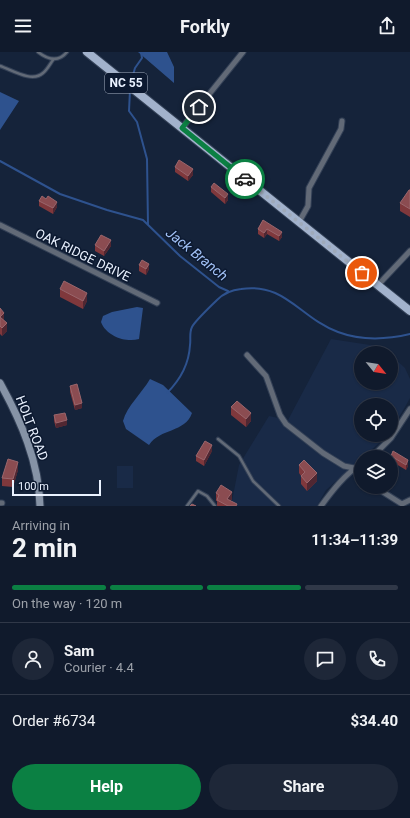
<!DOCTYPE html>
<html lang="en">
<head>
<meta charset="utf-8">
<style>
	:root { --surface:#101a2c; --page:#1e2738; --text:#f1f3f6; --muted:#9ca1a9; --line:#303848; --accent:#0b8043 }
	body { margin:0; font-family:Roboto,sans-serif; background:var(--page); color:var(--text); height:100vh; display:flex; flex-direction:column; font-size:15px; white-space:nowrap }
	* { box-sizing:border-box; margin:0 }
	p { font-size:13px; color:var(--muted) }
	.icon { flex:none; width:22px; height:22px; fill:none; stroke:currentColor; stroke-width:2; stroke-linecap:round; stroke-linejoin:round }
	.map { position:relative; height:454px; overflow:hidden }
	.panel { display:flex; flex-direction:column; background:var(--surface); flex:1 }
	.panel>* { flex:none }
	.needle { width:26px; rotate:120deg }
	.tools { position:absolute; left:354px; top:294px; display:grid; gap:8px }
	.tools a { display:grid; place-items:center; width:44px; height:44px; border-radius:50%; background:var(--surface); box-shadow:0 1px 3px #0004,0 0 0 1px var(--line); font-size:20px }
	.scale { position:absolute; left:12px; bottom:10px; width:89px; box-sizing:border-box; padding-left:4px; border:2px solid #eaf2ff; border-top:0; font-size:11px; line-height:14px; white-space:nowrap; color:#eaf2ff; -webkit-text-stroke:3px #0c1930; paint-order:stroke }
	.pin { position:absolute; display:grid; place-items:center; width:34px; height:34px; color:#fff; margin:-17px; border:2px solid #fff; border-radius:50%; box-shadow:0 1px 4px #0007 }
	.courier { position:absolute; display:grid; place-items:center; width:40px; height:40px; margin:-20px; border:3px solid #0b8043; border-radius:50%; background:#fff; color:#222; box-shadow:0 1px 5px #0007 }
	.head em { font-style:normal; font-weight:700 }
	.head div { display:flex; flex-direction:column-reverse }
	.head { display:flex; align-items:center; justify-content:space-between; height:68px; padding:0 12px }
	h1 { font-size:26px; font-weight:700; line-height:30px }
	.bar { display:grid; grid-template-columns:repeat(4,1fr); gap:6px 4px; align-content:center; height:48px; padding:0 12px }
	.bar i { height:5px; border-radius:3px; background:var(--line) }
	.bar .on { background:var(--accent) }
	.bar p { grid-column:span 4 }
	.line { display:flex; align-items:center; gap:10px; padding:0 12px; border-top:1px solid var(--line) }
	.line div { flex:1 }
	.round { display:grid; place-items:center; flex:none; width:42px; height:42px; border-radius:21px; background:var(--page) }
	.primary-button { display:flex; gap:8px; margin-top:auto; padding:8px 12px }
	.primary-button a { flex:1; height:46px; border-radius:24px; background:var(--accent); color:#fff; font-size:16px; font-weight:700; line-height:46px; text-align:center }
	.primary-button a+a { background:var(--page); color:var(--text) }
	header { display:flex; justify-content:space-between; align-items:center; height:52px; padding:0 12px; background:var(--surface); font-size:18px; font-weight:700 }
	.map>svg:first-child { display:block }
	.built { fill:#192a47 }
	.water { fill:#2e528e }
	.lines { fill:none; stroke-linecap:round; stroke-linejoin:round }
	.stream { stroke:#2e528e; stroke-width:2 }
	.lane-casing { stroke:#334056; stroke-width:4.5 }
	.street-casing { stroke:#334056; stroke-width:7 }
	.secondary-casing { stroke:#334056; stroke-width:9 }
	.primary-casing { stroke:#334056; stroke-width:10 }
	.lane { stroke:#626a77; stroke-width:2.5 }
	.street { stroke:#626a77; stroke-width:5 }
	.secondary { stroke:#8693a6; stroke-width:7 }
	.primary { stroke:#a2b2cc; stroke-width:8 }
	.wall { fill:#7f383c }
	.shaded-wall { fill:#502732 }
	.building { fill:#8b4c51; stroke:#9a666c }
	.done { stroke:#9faaba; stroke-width:4; stroke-dasharray:0 7.2 }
	.route { stroke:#0b8043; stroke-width:5 }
	.labels { text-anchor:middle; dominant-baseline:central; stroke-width:3; stroke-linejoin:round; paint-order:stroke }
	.shield { fill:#0c1930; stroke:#a7b1c1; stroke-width:1 }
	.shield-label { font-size:12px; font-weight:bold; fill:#eaf2ff }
	.street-label { font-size:13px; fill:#eaf2ff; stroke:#0c1930 }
	.water-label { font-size:14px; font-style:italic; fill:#a3c3f8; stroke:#0c1930 }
</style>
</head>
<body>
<header><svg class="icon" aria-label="menu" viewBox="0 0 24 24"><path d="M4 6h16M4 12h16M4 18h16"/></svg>Forkly<svg class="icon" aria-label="share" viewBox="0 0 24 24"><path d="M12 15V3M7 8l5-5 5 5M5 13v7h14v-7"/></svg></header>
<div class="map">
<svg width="410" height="454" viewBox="0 0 410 454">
	<rect width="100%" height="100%" fill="#15233a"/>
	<path class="built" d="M331 287 383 295 389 301H361V331H391V303L405 316 410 327V346L405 355 391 378V353H361V383H388L326 438 317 454H231L239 413 269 364 288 368Z
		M117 414H133V436H117Z"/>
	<path class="water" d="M138 0H167L174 15V31Z
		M0 40 19 49 0 78Z
		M137 255 143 256 139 287C126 291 106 284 101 270L103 264 112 260Z
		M150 327 163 333 192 361C185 381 160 376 149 393L126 377 123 369C127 354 142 341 150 327Z"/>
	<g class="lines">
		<path class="stream" d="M131 30 135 16 142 6 141 0
			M130 38 129 59 137 70 147 107 148 173
			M0 109 60 142 107 158 143 168 180 204 219 235 228 239
			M167 341C180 328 189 312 190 293 191 287 189 281 192 275 195 269 211 254 217 248 224 241 231 238 241 237 285 230 300 266 338 280 362 289 385 288 410 282"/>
		<defs>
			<path id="lane" d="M38 0C47 7 58 11 67 0
				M0 14C12 18 32 31 43 21 47 18 50 12 53 8
				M218 387 239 404 253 429 279 454
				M187 454 198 439 207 444 215 454"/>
			<path id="street" d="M182 76 243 0
				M299 170 308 154 309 136 341 77 342 69
				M0 173 157 251
				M378 233 410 199
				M247 303 266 324 280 363 286 372 323 401 344 414 354 416 361 423
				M372 405 391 386 410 357
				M375 435 402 452 410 448
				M0 451H2
				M321 454C332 439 345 422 361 412"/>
			<path id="secondary" d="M0 331C21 369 39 410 40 454"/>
			<path id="primary" d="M87 0 410 259"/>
		</defs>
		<use href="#lane" class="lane-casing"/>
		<use href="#street" class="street-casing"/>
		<use href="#secondary" class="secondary-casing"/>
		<use href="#primary" class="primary-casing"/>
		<use href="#lane" class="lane"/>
		<use href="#street" class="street"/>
		<use href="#secondary" class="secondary"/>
		<use href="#primary" class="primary"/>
	</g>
	<path class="wall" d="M175 115 193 123 188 129 175 120Z
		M211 135 228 148 225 152 211 140Z
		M410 138V165L400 159V151Z
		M46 147 57 155 53 162 39 154V149Z
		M263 168 282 185 279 189 267 182 264 186 258 182V177Z
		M95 193 111 194 104 204 95 199Z
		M139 213 149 217 146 223 139 219Z
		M60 237 87 249 83 257 60 245Z
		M0 256 4 269 7 279 2 284 0 282Z
		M70 334 82 356 75 358 70 340Z
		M231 355 251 369 246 375 231 363Z
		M54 363 67 373 56 376 54 369Z
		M212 399 204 414 196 409V404Z
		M391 404 408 414 406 418 391 409Z
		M299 413 317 429 307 439 301 432V424L299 421Z
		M18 418 13 435 2 434V426Z
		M216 441 232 447 230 449 237 454H217V449H216Z"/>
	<path class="shaded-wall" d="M193 117V123L188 129V124Z
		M228 142V148L225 152V146Z
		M57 150V155L53 162V156Z
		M267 177V182L264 186V181Z
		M282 180V185L279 189V184Z
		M111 188V194L104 204V199Z
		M149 212V217L146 223V217Z
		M87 241V249L83 257V249Z
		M4 261V269L0 265Z
		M7 271V279L2 284V276Z
		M82 351V356L75 358V353Z
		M251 361V369L246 375V367Z
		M67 368V373L56 376V371Z
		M212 393V399L204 414V408Z
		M408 408V414L406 418V413Z
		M18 410V418L13 435V427Z
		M317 421V429L307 439V431Z
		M232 440V447L227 454V447Z"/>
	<path class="building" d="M179 108 193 117 188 124 175 115Z
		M214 131 228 142 225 146 211 135Z
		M409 138H410V157L400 151Z
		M42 144 46 147 48 144 57 150 53 156 39 149Z
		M263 168 282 180 279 184 267 177 264 181 258 177Z
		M101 183 111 188 104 199 95 193Z
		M142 208 149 212 146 217 139 213Z
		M64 229 87 241 83 249 60 237Z
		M0 256 4 261 0 265 7 271 2 276 0 274Z
		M77 332 82 351 75 353 70 334Z
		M237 349 251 361 246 367 231 355Z
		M65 361 67 368 56 371 54 363Z
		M205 389 212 393 204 408 196 404Z
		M393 399 408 408 406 413 391 404Z
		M8 407 18 410 13 427 2 426Z
		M304 408 317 421 307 431 301 424 305 420 299 413Z
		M221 433 232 440 227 447 237 452 236 454H228L217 448 219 443 216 441Z
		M192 452 196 454H190Z"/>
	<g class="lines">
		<path class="done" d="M245 127 362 221"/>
		<path class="route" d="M199 55 182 76 245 127"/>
	</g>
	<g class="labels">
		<rect class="shield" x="105" y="21" width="42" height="20" rx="3"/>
		<g class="shield-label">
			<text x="126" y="31">NC 55</text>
		</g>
		<g class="street-label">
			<text transform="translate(83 203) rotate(26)">OAK RIDGE DRIVE</text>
			<text transform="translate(32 376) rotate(69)">HOLT ROAD</text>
		</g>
		<g class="water-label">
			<text transform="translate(197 202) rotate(39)">Jack Branch</text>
		</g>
	</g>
</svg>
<div class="tools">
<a><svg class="needle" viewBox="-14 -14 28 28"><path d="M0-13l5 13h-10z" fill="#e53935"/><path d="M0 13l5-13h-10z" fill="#9ca1a9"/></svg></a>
<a><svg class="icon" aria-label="locate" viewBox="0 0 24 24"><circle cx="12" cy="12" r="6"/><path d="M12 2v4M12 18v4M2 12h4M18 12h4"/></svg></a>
<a><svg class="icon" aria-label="layers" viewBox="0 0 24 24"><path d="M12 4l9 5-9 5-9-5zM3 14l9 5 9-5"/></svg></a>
</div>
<div class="scale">100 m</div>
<div class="pin" style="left:362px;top:221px;background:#ea580c"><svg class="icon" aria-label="bag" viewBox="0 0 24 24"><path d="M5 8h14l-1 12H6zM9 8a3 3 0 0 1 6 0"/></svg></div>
<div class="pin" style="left:199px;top:55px;background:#1f2937"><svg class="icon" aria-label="home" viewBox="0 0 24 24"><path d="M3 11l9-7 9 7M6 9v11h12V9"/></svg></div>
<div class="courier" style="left:245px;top:127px"><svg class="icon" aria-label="car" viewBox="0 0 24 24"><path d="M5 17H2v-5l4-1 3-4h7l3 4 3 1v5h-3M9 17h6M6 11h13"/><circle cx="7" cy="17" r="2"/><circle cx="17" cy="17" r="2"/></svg></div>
</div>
<section class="panel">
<div class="head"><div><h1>2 min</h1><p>Arriving in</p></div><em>11:34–11:39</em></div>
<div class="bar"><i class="on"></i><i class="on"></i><i class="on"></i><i></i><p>On the way · 120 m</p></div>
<div class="line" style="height:72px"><a class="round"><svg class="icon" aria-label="person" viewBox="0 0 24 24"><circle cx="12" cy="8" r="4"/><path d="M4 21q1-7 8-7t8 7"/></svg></a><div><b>Sam</b><p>Courier · 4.4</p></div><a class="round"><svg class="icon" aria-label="chat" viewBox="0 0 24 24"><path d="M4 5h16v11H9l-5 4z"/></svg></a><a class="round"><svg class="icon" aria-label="phone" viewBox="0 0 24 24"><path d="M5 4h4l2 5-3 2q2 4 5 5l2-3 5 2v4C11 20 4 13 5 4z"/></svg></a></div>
<div class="line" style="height:52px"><div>Order #6734</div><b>$34.40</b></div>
<div class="primary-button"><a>Help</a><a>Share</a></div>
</section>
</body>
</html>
